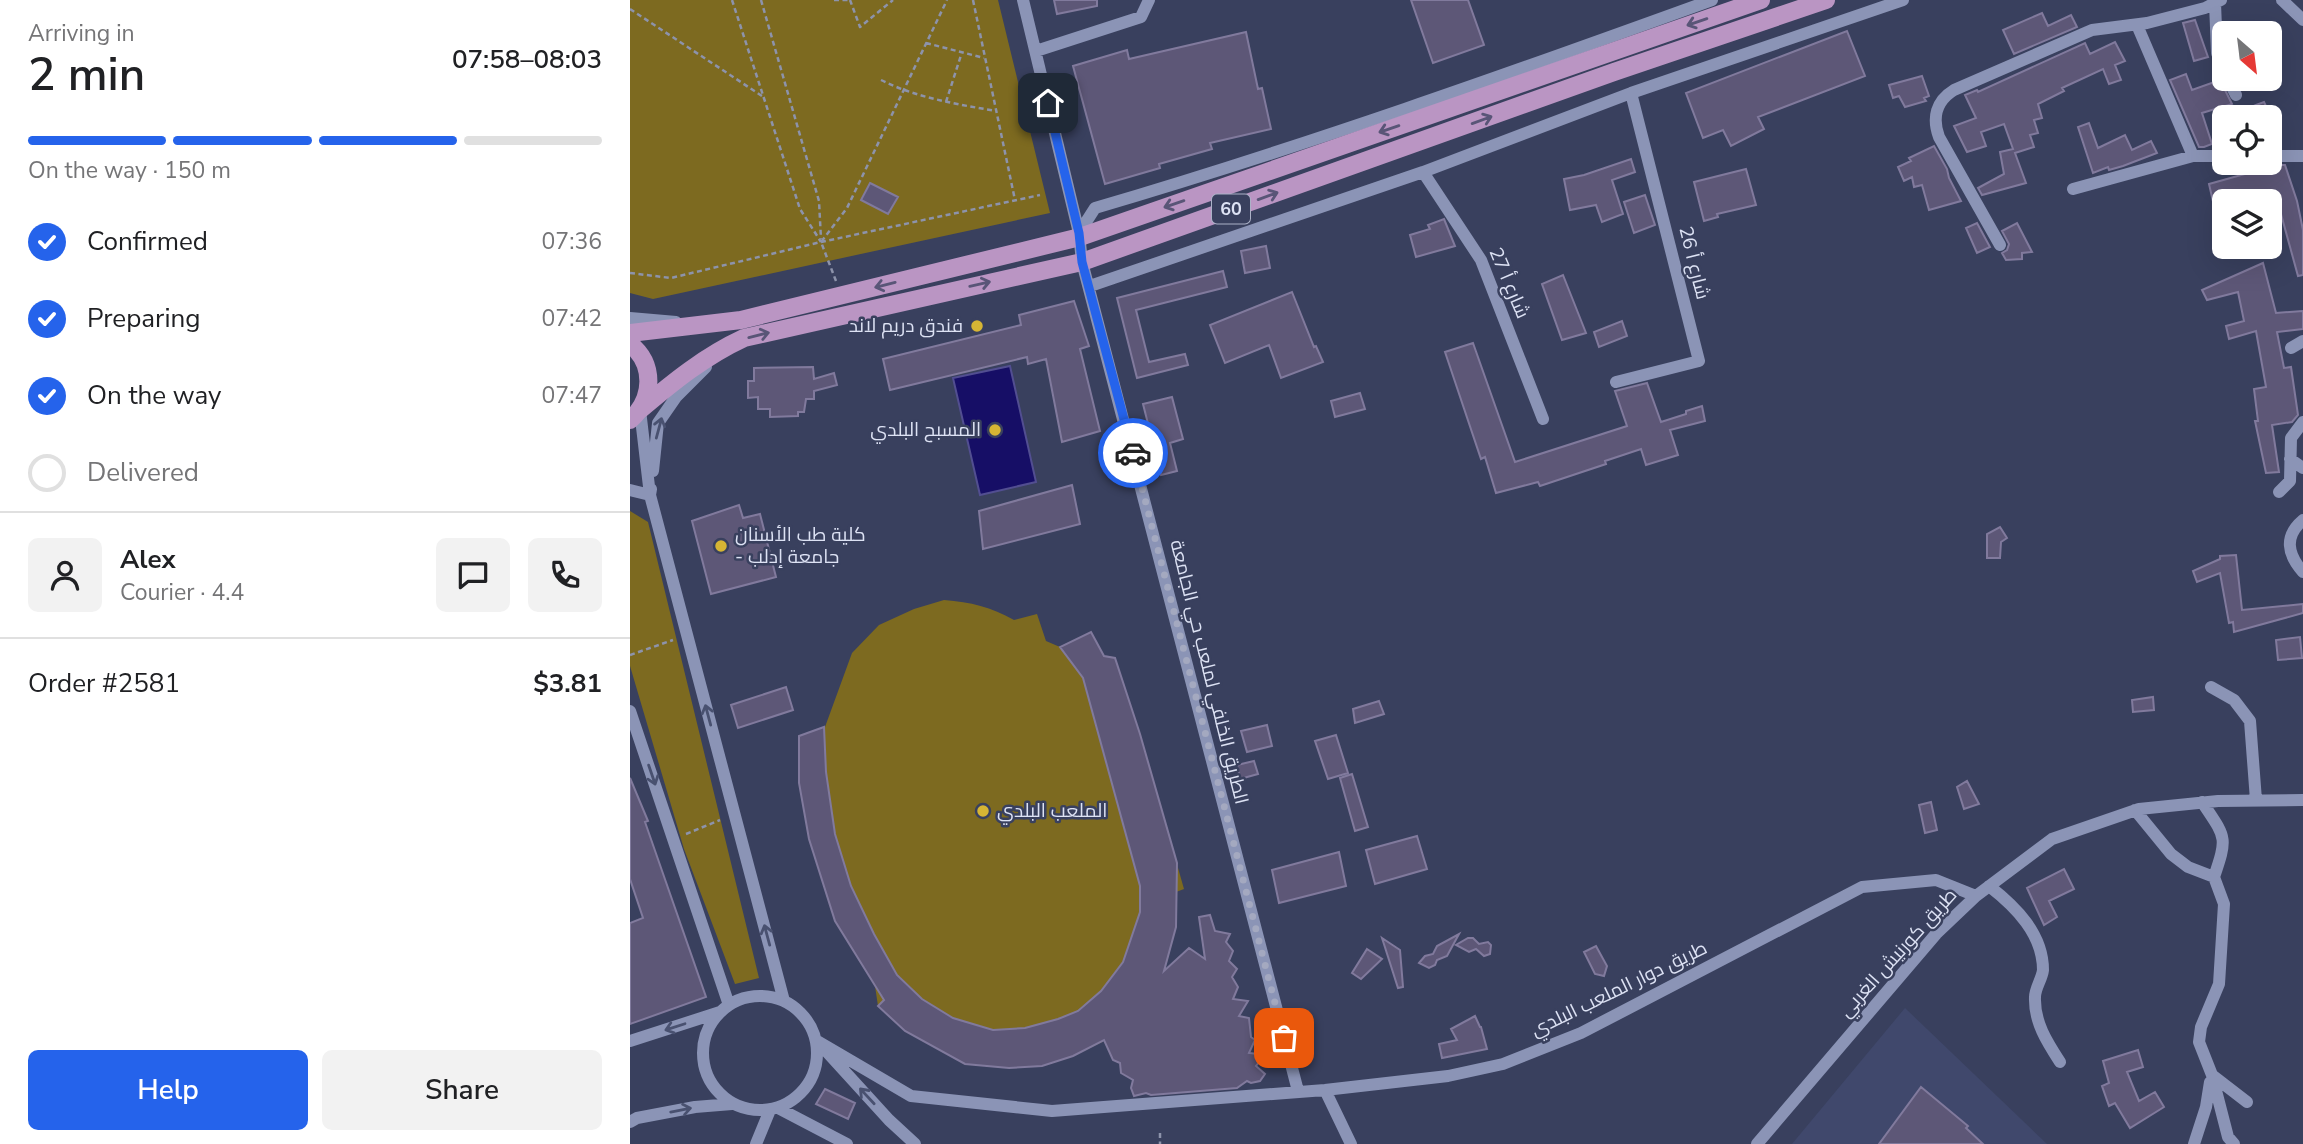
<!DOCTYPE html>
<html lang="en">
<head>
<meta charset="utf-8">
<style>
	:root { --surface:#fff; --page:#f2f2f2; --text:#202124; --muted:#757577; --line:#e0e0e0; --accent:#2563eb }
	body { margin:0; font-family:"Nunito Sans",Cairo,sans-serif; background:var(--page); color:var(--text); height:100vh; display:flex; flex-direction:column; font-size:26px; white-space:nowrap }
	* { box-sizing:border-box; margin:0 }
	p { font-size:23px; color:var(--muted) }
	.icon { flex:none; width:38px; height:38px; fill:none; stroke:currentColor; stroke-width:2; stroke-linecap:round; stroke-linejoin:round }
	.map { position:relative; flex:1; overflow:hidden }
	.side { display:flex; flex-direction:column; background:var(--surface); width:630px }
	.side>* { flex:none }
	.needle { width:46px; rotate:152deg }
	.fabs { position:absolute; left:1582px; top:21px; display:grid; gap:14px }
	.fabs a { display:grid; place-items:center; width:70px; height:70px; border-radius:10px; background:var(--surface); box-shadow:0 7px 28px #0002; font-size:35px }
	.pin { position:absolute; display:grid; place-items:center; width:60px; height:60px; color:#fff; margin:-30px; border-radius:14px; box-shadow:0 4px 10px #0006 }
	.courier { position:absolute; display:grid; place-items:center; width:70px; height:70px; margin:-35px; border:5px solid #2563eb; border-radius:50%; background:#fff; color:#222; box-shadow:0 2px 9px #0007 }
	.head em { font-style:normal; font-weight:600 }
	.head div { display:flex; flex-direction:column-reverse }
	.head { display:flex; align-items:center; justify-content:space-between; height:119px; padding:0 28px }
	h1 { font-size:46px; font-weight:600; line-height:52px }
	.bar { display:grid; grid-template-columns:repeat(4,1fr); gap:10px 7px; align-content:center; height:84px; padding:0 28px }
	.bar i { height:9px; border-radius:5px; background:var(--line) }
	.bar .on { background:var(--accent) }
	.bar p { grid-column:span 4 }
	.line { display:flex; align-items:center; gap:18px; padding:0 28px; border-top:2px solid var(--line) }
	.line div { flex:1 }
	.round { display:grid; place-items:center; flex:none; width:74px; height:74px; border-radius:10px; background:var(--page) }
	ol { padding:0 28px; list-style:none }
	li { display:flex; align-items:center; gap:21px; height:77px }
	li p { margin-inline-start:auto }
	li .icon { padding:7px; border-radius:50%; background:var(--accent); color:#fff; stroke-width:4 }
	li:last-child { color:var(--muted) }
	li i { width:38px; height:38px; border:4px solid var(--line); border-radius:50% }
	.action { display:flex; gap:14px; margin-top:auto; padding:14px 28px }
	.action a { flex:1; height:80px; border-radius:10px; background:var(--accent); color:#fff; font-size:28px; font-weight:600; line-height:80px; text-align:center }
	.action a+a { background:var(--page); color:var(--text) }
	main { display:flex; flex:1; min-height:0 }
	.map>svg:first-child { display:block }
	.built { fill:#40486c }
	.green { fill:#7d6a20 }
	.water { fill:#160e66; stroke:#524e91; stroke-width:2 }
	.building { fill:#5d5777; stroke:#817a9d; stroke-width:2 }
	.lines { fill:none; stroke-linecap:round; stroke-linejoin:round }
	.path { stroke:#8d93ab; stroke-width:2.5; stroke-dasharray:5 3.5; stroke-linecap:butt }
	.minor { stroke:#8b94b6; stroke-width:12 }
	.major { stroke:#ba95c3; stroke-width:18 }
	.oneway { stroke:#595577 }
	.oneway2 { stroke:#495170 }
	.done { stroke:#a4a9c0; stroke-width:7; stroke-dasharray:0 12.6 }
	.route { stroke:#2563eb; stroke-width:9 }
	.poi-dot { fill:#d6b534; stroke:#39405e; stroke-width:2.5 }
	.labels { text-anchor:middle; dominant-baseline:central; stroke-width:5; stroke-linejoin:round; paint-order:stroke }
	.shield { fill:#39405e; stroke:#acb1c7; stroke-width:2 }
	.shield-label { font-size:18px; font-weight:bold; fill:#dde2f4 }
	.street-label { font-size:19px; fill:#dde2f4; stroke:#39405e }
	.poi-label { font-size:19px; fill:#dde2f4; stroke:#39405e; text-anchor:end }
</style>
</head>
<body>
<main>
<section class="side">
<div class="head"><div><h1>2 min</h1><p>Arriving in</p></div><em>07:58–08:03</em></div>
<div class="bar"><i class="on"></i><i class="on"></i><i class="on"></i><i></i><p>On the way · 150 m</p></div>
<ol>
<li><svg class="icon" aria-label="check" viewBox="0 0 24 24"><path d="M5 12l5 5 9-10"/></svg>Confirmed<p>07:36</p></li>
<li><svg class="icon" aria-label="check" viewBox="0 0 24 24"><path d="M5 12l5 5 9-10"/></svg>Preparing<p>07:42</p></li>
<li><svg class="icon" aria-label="check" viewBox="0 0 24 24"><path d="M5 12l5 5 9-10"/></svg>On the way<p>07:47</p></li>
<li><i></i>Delivered</li>
</ol>
<div class="line" style="height:126px"><a class="round"><svg class="icon" aria-label="person" viewBox="0 0 24 24"><circle cx="12" cy="8" r="4"/><path d="M4 21q1-7 8-7t8 7"/></svg></a><div><b>Alex</b><p>Courier · 4.4</p></div><a class="round"><svg class="icon" aria-label="chat" viewBox="0 0 24 24"><path d="M4 5h16v11H9l-5 4z"/></svg></a><a class="round"><svg class="icon" aria-label="phone" viewBox="0 0 24 24"><path d="M5 4h4l2 5-3 2q2 4 5 5l2-3 5 2v4C11 20 4 13 5 4z"/></svg></a></div>
<div class="line" style="height:91px"><div>Order #2581</div><b>$3.81</b></div>
<div class="action"><a>Help</a><a>Share</a></div>
</section>
<div class="map">
<svg width="1673" height="1144" viewBox="0 0 1673 1144">
	<rect width="100%" height="100%" fill="#39405e"/>
	<path class="built" d="M1275 1008 1417 1144H1162Z"/>
	<path class="green" d="M0 0H368L420 213 23 299 0 293Z
		M0 511 18 522 129 978 105 984 54 849 0 666Z
		M314 600C341 602 361 607 384 620L407 614 416 641 430 647 461 632 474 656 485 658 510 734 554 889 546 892V926L537 962 513 1001 494 1023 472 1042 443 1056 412 1066 379 1068 335 1064 275 1031 248 1006 245 986 205 921 179 839 169 783V736L195 727 222 653 249 625 284 609Z"/>
	<path class="water" d="M380 366 406 482 350 495 323 378Z"/>
	<path class="building" d="M424 0H467V6L427 14Z
		M781 0H838L854 45 803 63Z
		M1412 13 1418 26 1441 15 1447 27 1384 54 1373 30Z
		M1565 20 1578 57 1564 61 1553 23Z
		M1217 31 1235 76 1128 117 1134 129 1101 146 1093 130 1073 138 1056 93Z
		M616 32 628 89 632 88 641 129 580 143 582 149 529 164 530 168 475 184 443 66 497 50 499 59Z
		M1485 42 1495 61 1485 65 1491 80 1479 84 1473 69 1432 88 1434 91 1408 104 1412 118 1404 120 1408 133 1400 135 1404 147 1385 153 1396 183 1352 195 1348 188 1374 174 1370 152 1383 149 1374 124 1351 132 1356 146 1337 152 1324 126 1346 118 1335 95 1347 90 1348 92 1455 43 1460 54Z
		M1556 74 1562 90 1590 80 1602 104 1572 113 1582 144 1574 147H1569L1540 80Z
		M1292 76 1299 96 1294 98 1296 101 1275 107 1269 96 1263 98 1259 85Z
		M1634 102 1641 117H1599L1626 105Z
		M1459 123 1468 148 1495 135 1502 150 1521 141 1527 153 1493 166 1479 170 1478 167 1463 173 1448 127Z
		M1304 146 1317 169 1319 178 1331 201 1299 210 1292 185 1284 187 1282 177 1274 181 1268 167 1281 161 1279 158Z
		M1001 159 1005 172 982 180 993 214 972 222 966 205 940 210 934 179 954 175Z
		M1647 165H1655L1667 201 1673 230V275L1668 276 1646 196 1627 201H1594V227L1589 228 1579 184Z
		M1116 169 1126 205 1087 214 1088 217 1074 221 1064 182Z
		M240 183 268 197 258 214 231 200Z
		M1015 195 1025 225 1004 233 994 202Z
		M814 219 825 246 786 257 780 235 800 229 798 225Z
		M1347 223 1360 247 1347 253 1336 228Z
		M1387 223 1402 252 1392 253V259L1376 260 1372 253 1377 250 1379 244 1372 231Z
		M636 246 640 268 615 273 611 251Z
		M1633 263 1646 313 1673 311V329L1647 332 1654 368 1661 367 1668 415 1662 422 1642 425 1649 472 1636 473 1625 421H1628L1624 389 1636 387 1626 331 1599 339 1596 326 1614 321 1608 292 1577 300 1572 290Z
		M593 271 597 287 506 310 519 362 555 354 558 365 507 378 487 298Z
		M933 275 956 333 932 340 912 284Z
		M662 292 684 347 686 346 693 362 651 378 639 345 595 363 580 325Z
		M444 301 459 346 450 349 470 431 432 442 416 359 398 364 397 357 260 390 253 359 391 325 389 315Z
		M992 321 997 336 969 347 964 332Z
		M843 343 885 462 997 426 985 391 1017 383 1031 422 1056 414V411L1072 406 1075 421 1040 430 1048 455 1016 465 1011 449 975 461 976 464 910 486 908 482 866 493 855 457 851 459 815 352Z
		M183 367 184 379 204 373 207 385 184 391V399H176L174 412H168V416L140 417V409H128V397L118 398V381H124V368Z
		M730 393 735 409 705 417 701 401Z
		M542 397 553 439 540 443 547 471 531 475 513 404Z
		M442 485 450 524 353 549 349 511Z
		M109 505 113 518 130 514 146 577 81 594 62 521Z
		M1370 527 1377 538 1371 542 1370 558H1357V534Z
		M1606 555 1612 610 1673 604V613L1604 632 1603 622 1599 623 1590 573 1567 582 1563 571 1590 559V556Z
		M461 632 474 656 485 658 510 734 547 863 546 927 534 971 559 948 575 959 569 917 580 915 585 931 600 934 596 942 603 951 599 961 607 969 602 977 608 987 603 999 618 1001 609 1016 619 1018 621 1037 625 1040 619 1053 628 1054 630 1061 626 1066 635 1074 630 1081 621 1083 617 1081 607 1088 521 1095 516 1093 504 1096 501 1088 503 1080 491 1073 490 1063 483 1060 474 1040 443 1056 412 1066 379 1068 335 1064 275 1031 248 1006 254 1000 205 921 179 839 169 783V736L194 727 196 772 205 834 221 886 244 934 267 975 292 999 323 1018 363 1030 395 1028 428 1019 448 1011 471 991 493 962 510 912V886L453 678 430 647Z
		M1670 637 1672 658 1648 660 1646 640Z
		M156 687 163 710 108 728 101 705Z
		M1523 697 1524 710 1503 712 1502 700Z
		M749 701 754 714 725 723 723 709Z
		M637 725 642 746 617 752 611 731Z
		M706 735 718 773 698 779 685 741Z
		M624 761 628 774 610 779 607 765Z
		M722 774 738 827 725 831 710 778Z
		M0 778 18 821 15 822 76 997 0 1024V923L13 918 0 879Z
		M1337 781 1349 804 1334 809 1327 787Z
		M1301 802 1307 830 1295 833 1289 805Z
		M787 836 797 869 745 884 736 850Z
		M709 852 716 886 649 903 642 870Z
		M1434 869 1444 889 1419 901 1427 917 1414 925 1397 888Z
		M829 934 817 956 807 960 805 965 799 968 789 963 795 956 803 954 807 946Z
		M752 938 770 950 773 987 768 988Z
		M838 938H843L849 944 858 942 861 945 860 954 854 956 846 949 839 952 826 945Z
		M966 946 977 966 974 976 965 974 954 952Z
		M737 949 752 959 731 979 722 973Z
		M845 1016 850 1027H851L857 1049 812 1058 809 1044 827 1040 821 1029Z
		M1508 1050 1513 1067 1497 1072 1509 1101 1525 1092 1534 1107 1500 1128 1485 1103 1479 1106 1472 1086 1479 1083 1473 1061Z
		M1291 1087 1338 1126 1336 1128 1353 1144H1249Z
		M195 1089 225 1103 218 1119 186 1104Z"/>
	<g class="lines">
		<path class="path" d="M102 0 170 209 191 242
			M131 0 189 201 191 239
			M204 0H218
			M220 0 230 27 263 0
			M343 0 385 200
			M0 9 132 96
			M296 43 354 58
			M251 80C287 98 326 104 366 111
			M316 102 332 52
			M0 273 41 278 191 242 410 195
			M206 281 191 242 217 208 317 0
			M0 655 43 640
			M56 834 90 820
			M530 1133V1144"/>
		<path class="minor" d="M393 0 449 233 452 262 668 1091
			M1652 0 1673 20
			M1585 3 1587 53 1594 69
			M1507 25 1563 156
			M406 51 511 17 519 0
			M1598 79 1606 95
			M1640 156H1673
			M793 172 851 260 913 419
			M1443 189 1563 156H1594
			M449 233 465 208C673 147 878 74 1082 0
			M1370 245 1309 137C1302 118 1306 101 1324 90L1462 30 1517 23 1575 8 1591 0
			M460 286 793 172 1001 93 1273 0
			M0 318 46 322
			M1661 348 1673 341
			M986 382 1069 361 1001 93
			M10 410 20 495 154 1001
			M1660 459 1673 468
			M23 471 28 423 46 397 76 367
			M0 490 20 495 21 489
			M1649 492 1660 481 1661 438 1673 422
			M1673 520C1654 536 1657 554 1673 572
			M1581 687 1604 700 1620 721 1626 800
			M0 711 99 1005
			M1572 802C1596 838 1598 836 1584 877L1594 904 1589 984 1571 1027 1569 1042 1582 1075 1617 1102
			M1505 810 1541 854 1558 867 1584 877
			M1359 886C1386 907 1413 934 1413 970 1412 979 1405 988 1405 997 1404 1022 1417 1042 1430 1062
			M73 1053a57 57 0 1 1 114 0a57 57 0 1 1-114 0Z
			M0 1041 90 1012
			M187 1041 281 1096 422 1111 695 1090 818 1076 873 1064 951 1033 1232 887 1306 880 1346 896
			M197 1052 259 1120 285 1144
			M1582 1075 1598 1137 1604 1144
			M695 1090 721 1144
			M148 1108 217 1144
			M0 1122 7 1118 65 1107 102 1104
			M126 1144 140 1110
			M1127 1144 1306 934 1346 896 1422 839 1509 809 1588 801 1673 800
			M1564 1144 1576 1107 1580 1082"/>
		<path class="major" d="M0 333 111 320 450 237 1131 0
			M0 344C25 364 24 399 0 420
			M10 410C43 382 75 356 114 338L452 262 984 72 1196 0"/>
	</g>
	<defs><path id="oneway-shaft" d="M-6 0H5M1.5-3L5.5 0L1.5 3" fill="none" stroke-width="1.6" stroke-linecap="round" stroke-linejoin="round" transform="scale(1.75)"/></defs>
	<g class="oneway">
		<use href="#oneway-shaft" transform="translate(1067 22) rotate(161)"/>
		<use href="#oneway-shaft" transform="translate(852 120) rotate(-20)"/>
		<use href="#oneway-shaft" transform="translate(759 129) rotate(161)"/>
		<use href="#oneway-shaft" transform="translate(638 196) rotate(-20)"/>
		<use href="#oneway-shaft" transform="translate(544 204) rotate(161)"/>
		<use href="#oneway-shaft" transform="translate(350 284) rotate(-13)"/>
		<use href="#oneway-shaft" transform="translate(255 285) rotate(166)"/>
		<use href="#oneway-shaft" transform="translate(129 335) rotate(-14)"/>
	</g>
	<g class="oneway2">
		<use href="#oneway-shaft" transform="translate(29 428) rotate(-75)"/>
		<use href="#oneway-shaft" transform="translate(78 715) rotate(-105)"/>
		<use href="#oneway-shaft" transform="translate(22 775) rotate(71)"/>
		<use href="#oneway-shaft" transform="translate(137 935) rotate(-105)"/>
		<use href="#oneway-shaft" transform="translate(45 1027) rotate(162)"/>
		<use href="#oneway-shaft" transform="translate(237 1096) rotate(-133)"/>
		<use href="#oneway-shaft" transform="translate(51 1110) rotate(-11)"/>
	</g>
	<g class="lines">
		<path class="done" d="M503 453 654 1038"/>
		<path class="route" d="M418 103 449 233 452 262 503 453"/>
	</g>
	<g class="poi-dot">
		<circle cx="347" cy="326" r="7"/>
		<circle cx="365" cy="430" r="7"/>
		<circle cx="91" cy="546" r="7"/>
		<circle cx="353" cy="811" r="7"/>
	</g>
	<g class="labels">
		<rect class="shield" x="582" y="194.5" width="38" height="29" rx="5"/>
		<g class="shield-label">
			<text x="601" y="209">60</text>
		</g>
		<g class="street-label">
			<text transform="translate(1064 263) rotate(76)">شارع أ 26</text>
			<text transform="translate(879 283) rotate(67)">شارع أ 27</text>
			<text transform="translate(579 672) rotate(76)">الطريق الخلفي لملعب حي الجامعة</text>
			<text transform="translate(1268 953) rotate(-48)">طريق كورنيش الغربي</text>
			<text transform="translate(989 989) rotate(-26)">طريق دوار الملعب البلدي</text>
		</g>
		<g class="poi-label">
			<text x="333" y="326">فندق دريم لاند</text>
			<text x="351" y="430">المسبح البلدي</text>
			<text x="105" y="535" text-anchor="start">كلية طب الأسنان<tspan x="105" dy="22">- جامعة إدلب</tspan></text>
			<text x="367" y="811" text-anchor="start">الملعب البلدي</text>
		</g>
	</g>
</svg>
<div class="fabs">
<a><svg class="needle" viewBox="-14 -14 28 28"><path d="M0-13l5 13h-10z" fill="#e53935"/><path d="M0 13l5-13h-10z" fill="#757577"/></svg></a>
<a><svg class="icon" aria-label="locate" viewBox="0 0 24 24"><circle cx="12" cy="12" r="6"/><path d="M12 2v4M12 18v4M2 12h4M18 12h4"/></svg></a>
<a><svg class="icon" aria-label="layers" viewBox="0 0 24 24"><path d="M12 4l9 5-9 5-9-5zM3 14l9 5 9-5"/></svg></a>
</div>
<div class="pin" style="left:654px;top:1038px;background:#ea580c"><svg class="icon" aria-label="bag" viewBox="0 0 24 24"><path d="M5 8h14l-1 12H6zM9 8a3 3 0 0 1 6 0"/></svg></div>
<div class="pin" style="left:418px;top:103px;background:#1f2937"><svg class="icon" aria-label="home" viewBox="0 0 24 24"><path d="M3 11l9-7 9 7M6 9v11h12V9"/></svg></div>
<div class="courier" style="left:503px;top:453px"><svg class="icon" aria-label="car" viewBox="0 0 24 24"><path d="M5 17H2v-5l4-1 3-4h7l3 4 3 1v5h-3M9 17h6M6 11h13"/><circle cx="7" cy="17" r="2"/><circle cx="17" cy="17" r="2"/></svg></div>
</div>
</main>
</body>
</html>
